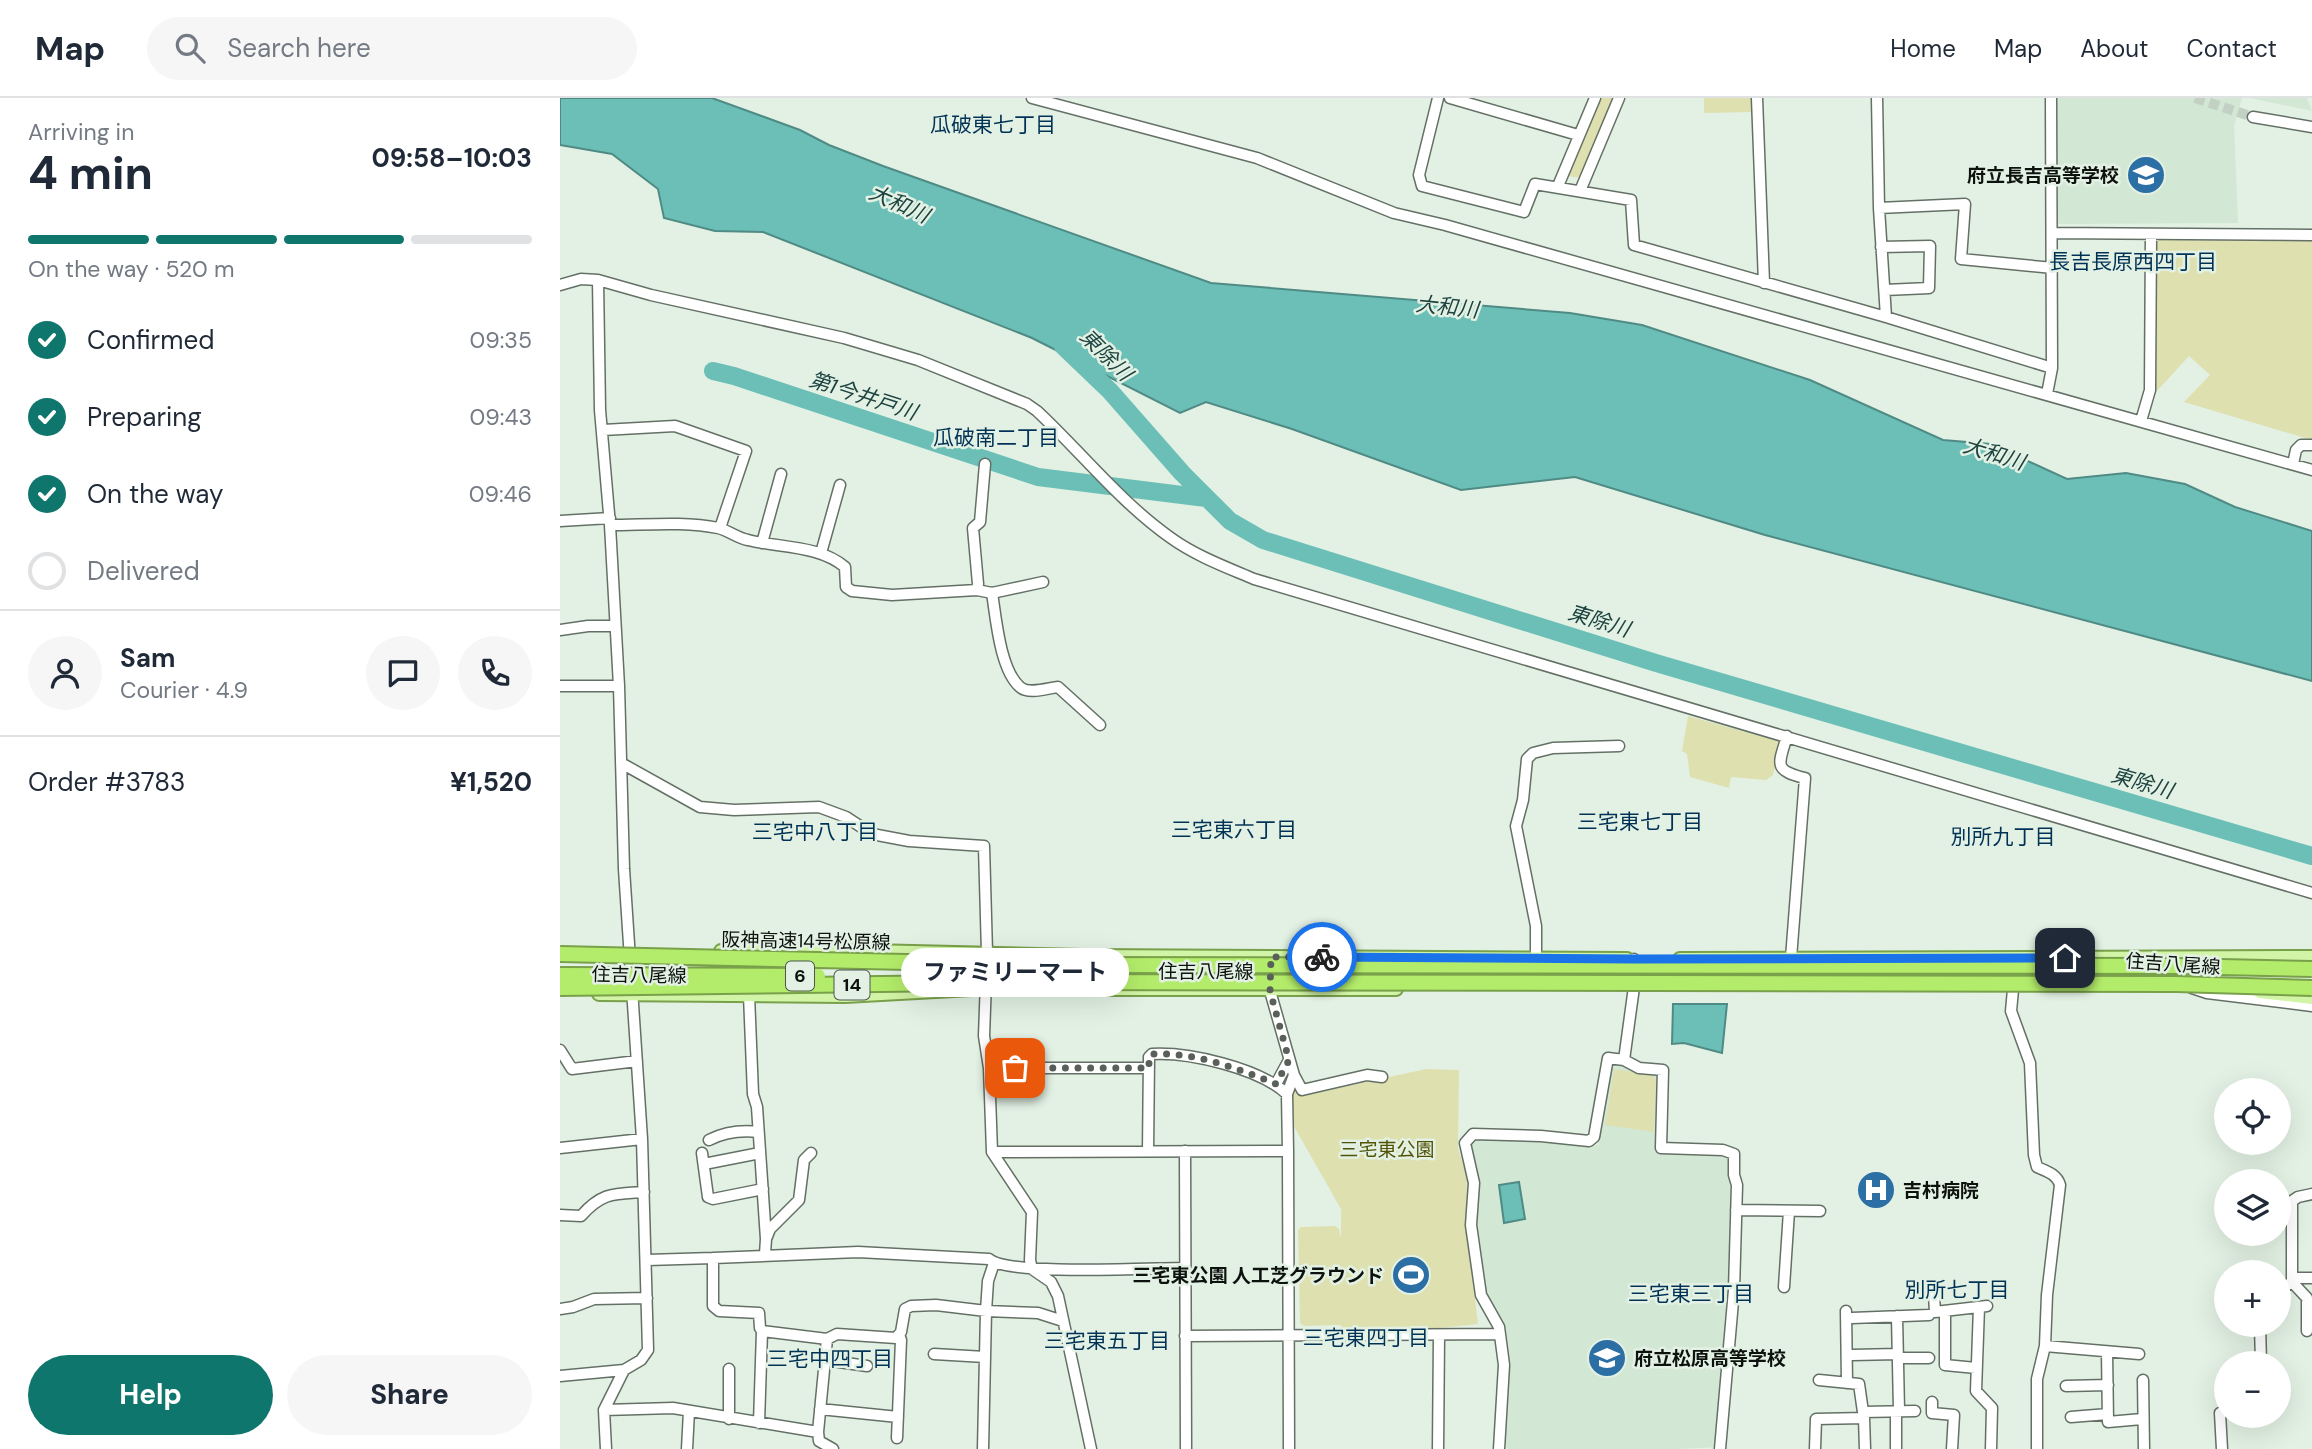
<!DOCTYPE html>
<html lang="en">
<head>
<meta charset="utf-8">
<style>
	:root { --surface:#fff; --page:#f6f6f7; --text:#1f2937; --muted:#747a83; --line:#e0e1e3; --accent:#0f766e }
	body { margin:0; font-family:"DM Sans","Noto Sans JP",sans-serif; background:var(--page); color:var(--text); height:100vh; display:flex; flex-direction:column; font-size:26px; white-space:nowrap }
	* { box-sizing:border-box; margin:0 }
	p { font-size:23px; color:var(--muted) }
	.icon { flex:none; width:38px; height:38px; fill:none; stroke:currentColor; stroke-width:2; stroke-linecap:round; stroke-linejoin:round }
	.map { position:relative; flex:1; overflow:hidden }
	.sheet { display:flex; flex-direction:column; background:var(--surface); width:560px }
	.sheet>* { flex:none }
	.fabs { position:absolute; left:1654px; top:980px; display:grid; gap:14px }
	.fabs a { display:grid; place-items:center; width:77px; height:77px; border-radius:50%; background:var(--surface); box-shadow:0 7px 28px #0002; font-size:35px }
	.pin { position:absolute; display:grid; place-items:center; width:60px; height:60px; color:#fff; margin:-30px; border-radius:14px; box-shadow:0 4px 10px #0006 }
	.courier { position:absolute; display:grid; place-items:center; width:70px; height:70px; margin:-35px; border:5px solid #1a73e8; border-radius:50%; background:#fff; color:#222; box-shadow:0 2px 9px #0007 }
	.bubble { position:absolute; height:49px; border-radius:24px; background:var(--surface); box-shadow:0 7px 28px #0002; font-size:23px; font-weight:700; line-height:49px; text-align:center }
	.head em { font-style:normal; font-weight:700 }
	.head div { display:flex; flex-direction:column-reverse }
	.head { display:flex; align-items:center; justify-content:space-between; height:119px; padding:0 28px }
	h1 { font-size:46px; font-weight:700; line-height:52px }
	.bar { display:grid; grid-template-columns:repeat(4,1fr); gap:10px 7px; align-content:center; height:84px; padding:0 28px }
	.bar i { height:9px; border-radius:5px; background:var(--line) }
	.bar .current { background:var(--accent) }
	.bar p { grid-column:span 4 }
	.line { display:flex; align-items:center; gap:18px; padding:0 28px; border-top:2px solid var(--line) }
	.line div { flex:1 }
	.round { display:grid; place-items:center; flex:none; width:74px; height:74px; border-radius:37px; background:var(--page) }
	ol { padding:0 28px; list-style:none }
	li { display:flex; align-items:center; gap:21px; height:77px }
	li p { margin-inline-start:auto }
	li .icon { padding:7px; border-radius:50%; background:var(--accent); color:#fff; stroke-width:4 }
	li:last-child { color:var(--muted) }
	li i { width:38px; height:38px; border:4px solid var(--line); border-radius:50% }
	.button { display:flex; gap:14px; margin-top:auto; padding:14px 28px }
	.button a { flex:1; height:80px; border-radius:42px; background:var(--accent); color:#fff; font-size:28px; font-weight:700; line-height:80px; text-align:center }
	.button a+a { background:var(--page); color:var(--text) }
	header { display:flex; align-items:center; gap:42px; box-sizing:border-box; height:98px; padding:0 35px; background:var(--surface); border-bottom:2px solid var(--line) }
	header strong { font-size:33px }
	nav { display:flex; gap:38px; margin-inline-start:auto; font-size:24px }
	.search { width:490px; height:63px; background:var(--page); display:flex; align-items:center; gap:18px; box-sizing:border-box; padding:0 24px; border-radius:38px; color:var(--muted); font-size:26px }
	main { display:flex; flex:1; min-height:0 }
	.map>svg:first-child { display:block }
	.built { fill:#d3e7d5 }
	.green { fill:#dee0b0 }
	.water { fill:#6bbfb7; stroke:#4f8b84; stroke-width:2 }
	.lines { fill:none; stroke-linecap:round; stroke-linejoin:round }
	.river { stroke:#6bbfb7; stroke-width:18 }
	.minor-tunnel { stroke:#c3d0c4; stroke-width:10; stroke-dasharray:10 5; stroke-linecap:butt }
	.minor-casing { stroke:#647065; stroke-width:13 }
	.major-casing { stroke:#79a04a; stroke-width:16 }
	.minor { stroke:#fff; stroke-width:10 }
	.major { stroke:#d1f4a6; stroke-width:12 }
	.highway-bridge-casing { stroke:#79a04a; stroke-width:18; stroke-linecap:butt }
	.highway-bridge { stroke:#b3ec6a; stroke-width:14 }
	.done { stroke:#586059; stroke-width:7; stroke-dasharray:0 12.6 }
	.route { stroke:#1a73e8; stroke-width:9 }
	.labels { text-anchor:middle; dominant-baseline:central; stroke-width:5; stroke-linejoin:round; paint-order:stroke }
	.shield { fill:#e3f1e4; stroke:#4d554e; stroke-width:2 }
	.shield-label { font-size:18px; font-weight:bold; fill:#0d120e }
	.poi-label { font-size:19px; font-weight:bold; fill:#0d120e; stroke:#e3f1e4; text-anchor:end }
	.street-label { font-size:19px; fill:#0d120e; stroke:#e3f1e4 }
	.park-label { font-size:19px; fill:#535306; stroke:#e3f1e4 }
	.neighbourhood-label { font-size:21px; fill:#003255; stroke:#e3f1e4 }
	.water-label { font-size:21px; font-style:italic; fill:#1c4340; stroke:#e3f1e4 }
</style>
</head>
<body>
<header>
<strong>Map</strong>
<div class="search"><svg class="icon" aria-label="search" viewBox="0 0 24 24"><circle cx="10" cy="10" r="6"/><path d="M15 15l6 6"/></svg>Search here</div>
<nav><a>Home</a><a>Map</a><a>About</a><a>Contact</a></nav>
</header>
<main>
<section class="sheet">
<div class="head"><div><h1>4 min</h1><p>Arriving in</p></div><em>09:58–10:03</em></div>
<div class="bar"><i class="current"></i><i class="current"></i><i class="current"></i><i></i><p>On the way · 520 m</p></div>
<ol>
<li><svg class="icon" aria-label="check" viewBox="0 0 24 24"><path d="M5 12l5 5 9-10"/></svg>Confirmed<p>09:35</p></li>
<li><svg class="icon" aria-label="check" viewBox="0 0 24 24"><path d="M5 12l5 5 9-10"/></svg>Preparing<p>09:43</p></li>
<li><svg class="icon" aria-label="check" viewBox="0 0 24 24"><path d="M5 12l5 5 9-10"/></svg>On the way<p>09:46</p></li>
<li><i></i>Delivered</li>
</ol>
<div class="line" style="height:126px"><a class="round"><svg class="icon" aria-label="person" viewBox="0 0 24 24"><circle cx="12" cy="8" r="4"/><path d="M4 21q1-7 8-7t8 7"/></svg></a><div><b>Sam</b><p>Courier · 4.9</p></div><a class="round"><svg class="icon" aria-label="chat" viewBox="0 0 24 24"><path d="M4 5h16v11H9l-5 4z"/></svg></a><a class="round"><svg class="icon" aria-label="phone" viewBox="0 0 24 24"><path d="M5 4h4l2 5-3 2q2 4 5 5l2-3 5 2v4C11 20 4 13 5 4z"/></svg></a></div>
<div class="line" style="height:91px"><div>Order #3783</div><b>¥1,520</b></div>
<div class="button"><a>Help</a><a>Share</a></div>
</section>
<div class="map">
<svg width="1752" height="1351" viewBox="0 0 1752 1351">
	<rect width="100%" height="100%" fill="#e3f1e4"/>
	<path class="built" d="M1495 0H1682L1674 28 1678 125 1495 126Z
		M1690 0H1747L1752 13Z
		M1062 966 1093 975 1099 981 1096 1053 1161 1055 1172 1060 1171 1200H1163L1167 1214 1157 1349 1121 1351H948L943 1345 949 1265 944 1223 927 1198 916 1114 920 1088 912 1047 919 1041 988 1042 1038 1047 1052 970Z"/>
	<path class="green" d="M1039 0H1055L1022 80 1007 78Z
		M1144 0H1192V14L1144 15Z
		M1599 142 1752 143V342L1624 304 1650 277 1629 258 1596 294 1594 292 1596 146Z
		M1128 618 1222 644 1213 677 1206 682 1171 679 1169 690 1130 679 1127 656 1122 653Z
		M866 971 899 972 898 1050 907 1079 906 1124 918 1226 860 1232H782L781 1227 744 1228 740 1225 738 1132 741 1129 775 1128 779 1131 781 1140V1111L732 1025 730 994 735 984 742 998Z
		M1054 971 1092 977 1096 981 1094 1034 1045 1027Z"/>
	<path class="water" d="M0 0H152L240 32 269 47 323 68 651 185 1010 215 1082 227 1250 282 1383 342 1431 346 1507 381 1566 375 1625 386 1675 409 1752 433V583L1205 437 1015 379 901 392 732 331 646 304 620 315 472 240 203 134 155 133 104 120 98 91 52 56 0 47Z
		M1113 906H1167L1162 955 1124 945 1112 946Z
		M959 1084 965 1121 944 1125 939 1087Z"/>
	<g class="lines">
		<path class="river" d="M503 248 550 293 622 375 670 423 703 442 1096 565 1752 758
			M153 273 174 278 478 379 646 400"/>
		<path class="minor-tunnel" d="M1635 0 1693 19"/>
		<defs>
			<path id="minor" d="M472 0 697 60 834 115 885 127 1752 372
				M878 0 859 77 862 88 964 114 975 86 1071 102 1074 147 1326 219 1492 270
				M890 0 1018 37
				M1197 0 1204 185
				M1317 0 1319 110 1326 219
				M1693 19 1752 29
				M998 88 1035 0
				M1020 93 1059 0
				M1319 110 1405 106 1401 161 1493 170
				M1493 135 1752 137
				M1321 149 1370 148 1369 190 1325 192
				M0 187 21 181 38 182 91 197 284 240 358 262 467 306 477 313C522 355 560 404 611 440 636 458 666 469 694 481L1752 795
				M1487 296 1492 270 1491 0
				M1581 323 1590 292 1591 136
				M43 332 115 328 186 353 160 430
				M1733 366 1736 352 1741 347H1752
				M0 423 50 420
				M50 427C85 427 124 423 158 430 168 432 177 440 188 442 220 450 259 447 285 469L286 489 292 493 332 497 417 492 432 495C436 520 440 572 460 589 469 597 488 590 498 589L540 627
				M202 445 221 376
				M261 455 280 387
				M417 492 418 486 413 430 420 424 425 366
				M432 495 483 484
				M0 532 28 528H55
				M0 588H59
				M1227 638C1219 666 1212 672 1245 680L1231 860
				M61 665 140 709 174 712 259 709 286 719 312 736 349 743 424 748 427 855 424 938 429 970 432 1054 472 1114 470 1162 472 1171 491 1184 498 1198 531 1351
				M976 860V828L956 728 963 702 967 661 973 655 993 650 1059 648
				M711 862 710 893 734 977 742 992 807 977 822 979
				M1454 881 1451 913 1470 965 1474 1057 1477 1069C1486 1073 1497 1076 1500 1087L1487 1197 1485 1248 1477 1281V1351
				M1632 890 1647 895 1752 908
				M189 897 193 996 197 1009 206 1141
				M0 952 12 971 77 963
				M1064 962 1079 970 1103 972 1101 1050 1163 1052 1174 1056V1077L1177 1087 1174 1192 1160 1351
				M429 970H589
				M716 986 729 962
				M149 1042C165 1034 180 1032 198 1034
				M0 1050 82 1041
				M588 1053 589 959 592 956C629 954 699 970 727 996
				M625 1053 626 1351
				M728 1053 729 1351
				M432 1054 728 1053 727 996 734 977
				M142 1055 148 1099 153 1101 203 1091
				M144 1066 200 1055
				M1176 1112 1260 1113
				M0 1117 21 1118C42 1094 54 1096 84 1094
				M205 1156 206 1141 210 1131 239 1102 244 1062 251 1055
				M153 1160 298 1154 429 1161C449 1178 592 1170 625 1170
				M87 1162 153 1160V1208L159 1213 199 1215 200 1230 202 1233 267 1241 277 1236 336 1240 341 1234 345 1211 351 1208 376 1207 426 1213 478 1215 503 1223
				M1732 1180H1752
				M1732 1184 1747 1200V1233
				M1224 1189 1229 1113
				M1718 1192 1732 1184V1103L1738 1099 1752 1096
				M1374 1197 1375 1214 1427 1208
				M1419 1209 1416 1293 1432 1310 1431 1351
				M0 1211 13 1209 34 1201 87 1200
				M1286 1213 1287 1285
				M1385 1213V1267L1416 1270
				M1337 1218 1339 1313
				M1292 1220 1369 1217
				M1700 1227 1701 1265
				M625 1238 940 1236
				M267 1241 258 1334 259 1343 273 1351
				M1485 1248 1579 1256
				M1547 1254 1548 1324 1582 1321
				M374 1256 425 1259
				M1292 1257 1338 1256
				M1338 1260H1369
				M265 1262 307 1268
				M0 1278 64 1272 81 1262 88 1252 82 1041 64 771 59 588 50 427 40 312 38 182
				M1259 1282 1299 1286 1303 1314 1355 1313
				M1583 1282 1584 1351
				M1506 1288 1548 1287
				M1372 1304V1315L1394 1317 1392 1351
				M260 1311 338 1319
				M44 1312 113 1310 258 1334
				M1336 1313V1351
				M1511 1319 1548 1316
				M1304 1320 1305 1351
				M169 1321V1271
				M199 1325 202 1233
				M337 1340 341 1242 339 1237
				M46 1351 44 1312 64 1272
				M127 1351 129 1313
				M423 1351 426 1213 428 1183 434 1165
				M878 1351 879 1237
				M939 1351 944 1267 939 1229 921 1197 911 1127 914 1085 905 1045 913 1036 981 1038 1029 1043 1034 1039 1048 960 1064 962 1074 889V861
				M1255 1351 1256 1321 1304 1320 1303 1314
				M1662 1351 1660 1315 1666 1312"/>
			<path id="major" d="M161 853 268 852 523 858 1067 861
				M1120 861 1752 859
				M483 891H836
				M1700 894 1752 900
				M39 896 285 898 412 891"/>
		</defs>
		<use href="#minor" class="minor-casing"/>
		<use href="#major" class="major-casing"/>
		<use href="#minor" class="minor"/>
		<use href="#major" class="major"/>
		<defs>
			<path id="highway-bridge" d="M0 856 480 867 1617 868 1752 871
				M0 877 258 878
				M0 890 480 884 1616 886 1752 890"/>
		</defs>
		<use href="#highway-bridge" class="highway-bridge-casing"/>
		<use href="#highway-bridge" class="highway-bridge"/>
	</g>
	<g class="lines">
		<path class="done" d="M455 970H589V959L592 956C635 954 676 970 716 986L729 962 710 893 711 859H762"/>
		<path class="route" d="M762 859 1074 861 1505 860"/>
	</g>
	<defs>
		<symbol id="school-disc" viewBox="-11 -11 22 22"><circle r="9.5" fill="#2c6fa5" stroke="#e3f1e4"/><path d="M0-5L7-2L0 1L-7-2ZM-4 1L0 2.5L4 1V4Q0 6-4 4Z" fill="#fff"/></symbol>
		<symbol id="hospital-disc" viewBox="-11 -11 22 22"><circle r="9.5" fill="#2c6fa5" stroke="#e3f1e4"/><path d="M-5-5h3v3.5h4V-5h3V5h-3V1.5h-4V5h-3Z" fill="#fff"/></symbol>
		<symbol id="stadium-disc" viewBox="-11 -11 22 22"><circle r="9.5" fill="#2c6fa5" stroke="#e3f1e4"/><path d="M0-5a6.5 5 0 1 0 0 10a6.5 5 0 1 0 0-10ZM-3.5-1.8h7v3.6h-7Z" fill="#fff"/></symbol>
	</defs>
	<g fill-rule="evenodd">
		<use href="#school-disc" x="1564" y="55" width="44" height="44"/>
		<use href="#hospital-disc" x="1294" y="1070" width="44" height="44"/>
		<use href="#stadium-disc" x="829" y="1155" width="44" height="44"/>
		<use href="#school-disc" x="1025" y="1238" width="44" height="44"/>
	</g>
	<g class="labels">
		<g class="shield">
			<rect x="226" y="863.5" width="28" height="29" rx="5"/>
			<rect x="274.5" y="872.5" width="35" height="29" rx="5"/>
		</g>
		<g class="shield-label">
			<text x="240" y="878">6</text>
			<text x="292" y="887">14</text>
		</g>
		<g class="poi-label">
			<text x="1559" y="77">府立長吉高等学校</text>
			<text x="1343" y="1092" text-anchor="start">吉村病院</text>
			<text x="824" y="1177">三宅東公園 人工芝グラウンド</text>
			<text x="1074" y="1260" text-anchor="start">府立松原高等学校</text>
		</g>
		<g class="street-label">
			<text transform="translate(246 843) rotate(1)">阪神高速14号松原線</text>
			<text transform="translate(1613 866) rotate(4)">住吉八尾線</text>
			<text x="646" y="873">住吉八尾線</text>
			<text transform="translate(79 877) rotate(1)">住吉八尾線</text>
		</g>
		<g class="park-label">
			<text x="827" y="1051">三宅東公園</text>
		</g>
		<g class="neighbourhood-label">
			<text x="433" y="27">瓜破東七丁目</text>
			<text x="1573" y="164">長吉長原西四丁目</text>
			<text x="436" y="340">瓜破南二丁目</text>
			<text x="1080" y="724">三宅東七丁目</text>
			<text x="674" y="732">三宅東六丁目</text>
			<text x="255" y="734">三宅中八丁目</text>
			<text x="1443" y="739">別所九丁目</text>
			<text x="1397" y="1192">別所七丁目</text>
			<text x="1131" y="1196">三宅東三丁目</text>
			<text x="806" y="1240">三宅東四丁目</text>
			<text x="547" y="1243">三宅東五丁目</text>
			<text x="270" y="1261">三宅中四丁目</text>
		</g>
		<g class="water-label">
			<text transform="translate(339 106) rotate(24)">大和川</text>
			<text transform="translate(887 209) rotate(6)">大和川</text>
			<text transform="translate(546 257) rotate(45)">東除川</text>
			<text transform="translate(303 298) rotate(18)">第1今井戸川</text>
			<text transform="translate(1434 356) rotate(17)">大和川</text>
			<text transform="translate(1039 523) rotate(17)">東除川</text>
			<text transform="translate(1582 685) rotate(16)">東除川</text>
		</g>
	</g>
</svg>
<div class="fabs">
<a><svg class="icon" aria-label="locate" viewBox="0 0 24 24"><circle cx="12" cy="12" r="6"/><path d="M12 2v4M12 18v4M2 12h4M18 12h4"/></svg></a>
<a><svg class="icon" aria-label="layers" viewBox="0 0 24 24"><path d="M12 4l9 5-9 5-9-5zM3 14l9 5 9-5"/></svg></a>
<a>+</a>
<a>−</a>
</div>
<div class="pin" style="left:455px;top:970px;background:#ea580c"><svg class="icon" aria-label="bag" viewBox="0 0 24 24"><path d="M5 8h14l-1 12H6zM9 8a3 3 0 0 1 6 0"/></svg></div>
<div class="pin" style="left:1505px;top:860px;background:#1f2937"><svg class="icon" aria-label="home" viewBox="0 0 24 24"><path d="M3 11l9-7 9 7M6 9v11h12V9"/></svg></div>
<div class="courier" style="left:762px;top:859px"><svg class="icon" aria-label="bike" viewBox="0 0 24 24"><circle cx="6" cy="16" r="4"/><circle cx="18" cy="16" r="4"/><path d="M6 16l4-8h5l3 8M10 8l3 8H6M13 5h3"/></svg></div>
<div class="bubble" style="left:341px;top:850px;width:228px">ファミリーマート</div>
</div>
</main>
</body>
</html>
